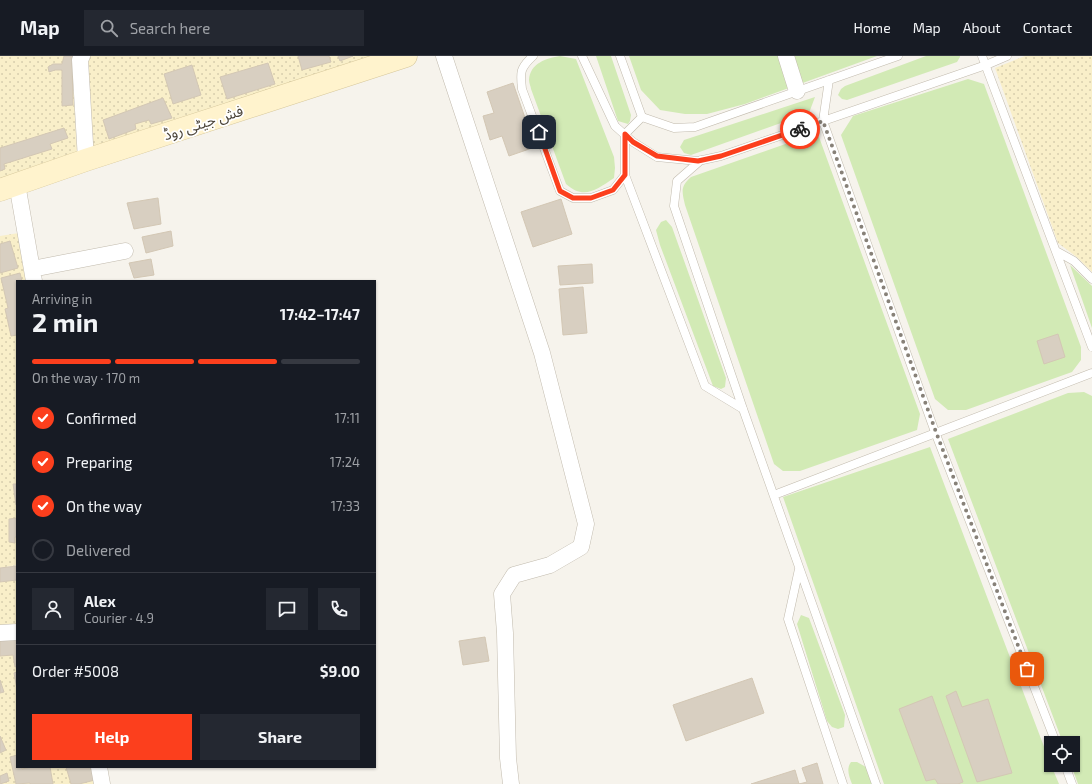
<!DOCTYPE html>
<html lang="en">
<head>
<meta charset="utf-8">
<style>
	:root { --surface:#171b24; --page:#242831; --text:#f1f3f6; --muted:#9ea1a6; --line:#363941; --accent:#fc3f1d }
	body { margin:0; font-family:"Exo 2","Noto Sans Arabic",sans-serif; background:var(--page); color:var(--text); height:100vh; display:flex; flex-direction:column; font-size:15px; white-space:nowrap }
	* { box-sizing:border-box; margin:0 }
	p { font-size:13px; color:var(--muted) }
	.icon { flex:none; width:22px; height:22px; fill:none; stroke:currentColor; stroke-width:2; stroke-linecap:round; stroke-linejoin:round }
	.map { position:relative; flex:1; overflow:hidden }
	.side { position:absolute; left:16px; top:224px; width:360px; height:488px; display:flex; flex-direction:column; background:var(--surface); border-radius:0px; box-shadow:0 1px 3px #0004 }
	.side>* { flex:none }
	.buttons { position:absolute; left:1044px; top:680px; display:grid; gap:8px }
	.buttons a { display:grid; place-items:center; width:36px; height:36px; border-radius:0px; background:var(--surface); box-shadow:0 1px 3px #0004; font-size:20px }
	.pin { position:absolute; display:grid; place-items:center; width:34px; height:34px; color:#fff; margin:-17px; border-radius:8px; box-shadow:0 2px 6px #0006 }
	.courier { position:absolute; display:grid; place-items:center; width:40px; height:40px; margin:-20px; border:3px solid #fc3f1d; border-radius:50%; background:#fff; color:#222; box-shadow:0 1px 5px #0007 }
	.headline em { font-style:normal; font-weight:700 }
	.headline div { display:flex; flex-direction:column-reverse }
	.headline { display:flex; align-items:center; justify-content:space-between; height:68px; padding:0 16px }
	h1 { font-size:26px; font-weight:700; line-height:30px }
	.bar { display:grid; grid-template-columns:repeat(4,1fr); gap:6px 4px; align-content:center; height:48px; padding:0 16px }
	.bar i { height:5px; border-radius:3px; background:var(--line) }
	.bar .current { background:var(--accent) }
	.bar p { grid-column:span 4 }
	.line { display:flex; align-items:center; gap:10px; padding:0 16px; border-top:1px solid var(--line) }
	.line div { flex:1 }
	.round { display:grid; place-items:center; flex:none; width:42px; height:42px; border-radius:0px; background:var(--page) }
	ol { padding:0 16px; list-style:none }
	li { display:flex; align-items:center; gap:12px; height:44px }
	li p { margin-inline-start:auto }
	li .icon { padding:4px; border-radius:50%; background:var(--accent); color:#fff; stroke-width:4 }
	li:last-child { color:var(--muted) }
	li i { width:22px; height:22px; border:2px solid var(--line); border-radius:50% }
	.cta { display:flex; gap:8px; margin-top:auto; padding:8px 16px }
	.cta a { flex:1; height:46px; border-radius:0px; background:var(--accent); color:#fff; font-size:16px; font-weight:700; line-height:46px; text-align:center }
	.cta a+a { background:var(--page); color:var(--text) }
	header { display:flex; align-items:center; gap:24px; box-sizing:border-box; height:56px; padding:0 20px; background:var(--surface); border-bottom:1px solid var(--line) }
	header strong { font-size:19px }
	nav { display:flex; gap:22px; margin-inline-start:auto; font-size:14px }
	.search { width:280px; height:36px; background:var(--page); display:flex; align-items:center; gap:10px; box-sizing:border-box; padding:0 14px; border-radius:0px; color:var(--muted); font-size:15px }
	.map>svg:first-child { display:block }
	.grass { fill:#d2eab5 }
	.sand { fill:url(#sand-dots) }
	.building { fill:#d8cfc1; stroke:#d3c7b4 }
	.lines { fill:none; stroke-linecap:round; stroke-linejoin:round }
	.lane-casing { stroke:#c2bbae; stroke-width:9 }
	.street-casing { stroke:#c2bbae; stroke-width:17 }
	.secondary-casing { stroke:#d6c79b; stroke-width:23 }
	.lane { stroke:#fff; stroke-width:8 }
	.street { stroke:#fff; stroke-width:16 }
	.secondary { stroke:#fff3cd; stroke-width:22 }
	.done { stroke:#878178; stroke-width:4; stroke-dasharray:0 7.2 }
	.route { stroke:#fc3f1d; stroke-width:5 }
	.labels { text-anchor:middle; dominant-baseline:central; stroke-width:3.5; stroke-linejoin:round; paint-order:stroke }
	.street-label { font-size:15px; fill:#4b4439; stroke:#fff }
</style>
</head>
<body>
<header>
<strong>Map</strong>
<div class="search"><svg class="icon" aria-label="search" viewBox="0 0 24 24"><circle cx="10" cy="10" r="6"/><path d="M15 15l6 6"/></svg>Search here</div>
<nav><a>Home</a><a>Map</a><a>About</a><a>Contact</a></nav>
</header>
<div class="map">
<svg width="1092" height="728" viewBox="0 0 1092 728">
	<defs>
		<pattern id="sand-dots" width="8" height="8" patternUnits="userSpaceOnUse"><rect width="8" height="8" fill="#f9efc9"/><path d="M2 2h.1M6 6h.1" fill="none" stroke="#d7cead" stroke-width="1.8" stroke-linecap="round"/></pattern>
	</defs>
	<rect width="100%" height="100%" fill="#f6f3ec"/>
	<path class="grass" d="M560 0 576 3 614 101 615 112 614 122C596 134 584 144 566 128L531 33C531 31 529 27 529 24 530 7 547 2 560 0Z
		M596 0H611L631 59 630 65 628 68 618 65Z
		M629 0H877L745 48 707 58H685L660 54 641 34Z
		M926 0H960V1L957 6 847 44 842 43 838 39 841 33 845 30Z
		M968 23 984 28 1081 291V304L1072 316 966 354H948L935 343 841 79 853 60Z
		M815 41 809 57 691 99 684 97 680 91 684 84Z
		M811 79 819 81 920 358 917 374 800 415H783L774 408 685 149C682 135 680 131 691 121Z
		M666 164 672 171 726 322 725 331 721 333 713 330 660 189 656 174 661 166Z
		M1070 209 1092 230V272Z
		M1084 336 1092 340V728H1078L1071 709H1073V687H1063L948 383 1068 337Z
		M930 391 1051 709 1059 728H884L783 441Z
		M801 559 809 562 845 659 844 671 838 673 832 671 827 665 797 568Z
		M851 706H857L866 711 872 728H852C849 720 846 713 851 706Z"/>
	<path class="sand" d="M0 0H74L72 8 77 94 70 110 0 134Z
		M86 0H371L93 93Z
		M1025 0H1092V216L1078 202 1058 187 995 12Z
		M25 176 34 225H17V509L0 512V180Z
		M17 524V711H99L102 728H0V525V526Z"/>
	<path class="building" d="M64 0H74L72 8 73 49 62 50V14H55L49 16 48 11 53 8H62Z
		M298 0H329L331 6 302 14Z
		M338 0H353L340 5Z
		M268 7 275 28 227 43 220 21Z
		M192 9 201 39 173 48 164 18Z
		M513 27 535 91 509 100 502 80 490 84 483 60 494 57 487 36Z
		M163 42 172 62 151 68 149 64 135 68 136 73 109 83 103 64Z
		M64 72 68 82 50 88 52 93 4 108 5 113 0 115V92Z
		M158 142 161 168 134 173 127 147Z
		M561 143 572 178 533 191 521 156Z
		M171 175 173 190 146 197 142 181Z
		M10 185 18 212 0 217V188Z
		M151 203 154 219 134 222 129 207Z
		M592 208 593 227 560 229 558 210Z
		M20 217 22 225H17V279L11 280 5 253 8 252 1 222Z
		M583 231 587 277 563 279 559 233Z
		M1058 278 1065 301 1044 308 1037 285Z
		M13 428H17V449H16Z
		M17 462V481H15V487L9 486V463Z
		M17 510V524L0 526V512Z
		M485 581 489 605 463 609 459 585Z
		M17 582V610L15 611 13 599 0 600V584Z
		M17 616V633L14 617Z
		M752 622 764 657 686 685 673 649Z
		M0 624 4 636 0 637Z
		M956 635 962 651 988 643 1012 717 977 726 946 640Z
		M932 640 963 726 958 728H938L935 723 926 725 899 653Z
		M0 680 6 694 0 697Z
		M17 699V711H22V713L31 711H50L53 728H30V727L16 728 10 701Z
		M817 707 823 728H751L795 714 799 728 807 726 802 712Z
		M66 711H92L95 724 79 728H71Z
		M7 717 9 725 0 728V720Z"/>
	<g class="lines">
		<defs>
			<path id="lane" d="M533 0C520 12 520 16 522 33L560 135 573 142H591L613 134 625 119
				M582 0 615 70 633 86 657 101 698 105 721 100 986 9 1007 0
				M620 0 642 61 674 72 695 71 898 0
				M982 0 1092 291
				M829 24 823 65 935 376 1056 687
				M642 61 625 78V119L705 330 743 353
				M701 104 677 125 674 150 743 353 876 728
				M1056 195 1074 205 1092 223
				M774 439 1092 317
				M799 513 788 563 843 728
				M1065 709 1072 728"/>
			<path id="street" d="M82 0 80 4 86 104
				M444 0 542 297 586 468 581 491 550 509 514 519 502 538 505 577 508 702 511 728
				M786 0 797 35
				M17 128 34 225
				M32 213 125 195
				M0 577 17 576
				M99 711 102 728"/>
			<path id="secondary" d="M0 134 86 104 406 0"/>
		</defs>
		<use href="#lane" class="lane-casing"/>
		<use href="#street" class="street-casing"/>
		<use href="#secondary" class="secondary-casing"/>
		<use href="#lane" class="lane"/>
		<use href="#street" class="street"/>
		<use href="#secondary" class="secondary"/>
	</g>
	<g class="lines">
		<path class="done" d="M800 73 823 65 936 376 1027 613"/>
		<path class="route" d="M539 76 560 135 573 142H591L613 134 625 119V78L633 86 657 100 698 105 721 100 800 73"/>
	</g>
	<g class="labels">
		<g class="street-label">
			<text transform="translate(203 66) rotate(-18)">فش جیٹی روڈ</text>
		</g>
	</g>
</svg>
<div class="buttons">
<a><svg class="icon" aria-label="locate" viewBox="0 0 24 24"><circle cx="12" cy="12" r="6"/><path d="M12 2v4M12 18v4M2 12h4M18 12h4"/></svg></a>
</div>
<div class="pin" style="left:1027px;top:613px;background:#ea580c"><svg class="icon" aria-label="bag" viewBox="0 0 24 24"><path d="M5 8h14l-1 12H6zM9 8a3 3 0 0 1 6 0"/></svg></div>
<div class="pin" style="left:539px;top:76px;background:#1f2937"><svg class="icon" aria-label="home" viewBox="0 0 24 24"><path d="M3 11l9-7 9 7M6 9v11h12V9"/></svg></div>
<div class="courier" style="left:800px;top:73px"><svg class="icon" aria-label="bike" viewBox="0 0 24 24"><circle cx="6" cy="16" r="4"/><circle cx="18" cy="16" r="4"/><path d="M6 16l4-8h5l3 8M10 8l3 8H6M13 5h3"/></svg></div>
<section class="side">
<div class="headline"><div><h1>2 min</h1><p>Arriving in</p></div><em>17:42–17:47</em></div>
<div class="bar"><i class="current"></i><i class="current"></i><i class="current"></i><i></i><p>On the way · 170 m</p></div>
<ol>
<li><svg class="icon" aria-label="check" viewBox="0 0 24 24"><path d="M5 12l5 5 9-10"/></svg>Confirmed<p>17:11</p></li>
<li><svg class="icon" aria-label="check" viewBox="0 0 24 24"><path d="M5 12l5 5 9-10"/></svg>Preparing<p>17:24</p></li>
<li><svg class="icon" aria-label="check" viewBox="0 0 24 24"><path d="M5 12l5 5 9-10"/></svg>On the way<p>17:33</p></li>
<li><i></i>Delivered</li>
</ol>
<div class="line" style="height:72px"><a class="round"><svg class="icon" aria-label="person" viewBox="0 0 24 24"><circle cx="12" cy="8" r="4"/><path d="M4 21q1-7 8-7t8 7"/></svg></a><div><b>Alex</b><p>Courier · 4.9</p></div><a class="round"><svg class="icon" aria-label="chat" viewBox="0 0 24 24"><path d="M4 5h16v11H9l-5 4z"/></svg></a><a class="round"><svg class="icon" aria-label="phone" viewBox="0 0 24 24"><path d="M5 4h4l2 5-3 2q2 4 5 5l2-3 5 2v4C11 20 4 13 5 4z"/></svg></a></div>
<div class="line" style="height:52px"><div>Order #5008</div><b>$9.00</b></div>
<div class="cta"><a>Help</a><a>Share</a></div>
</section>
</div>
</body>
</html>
